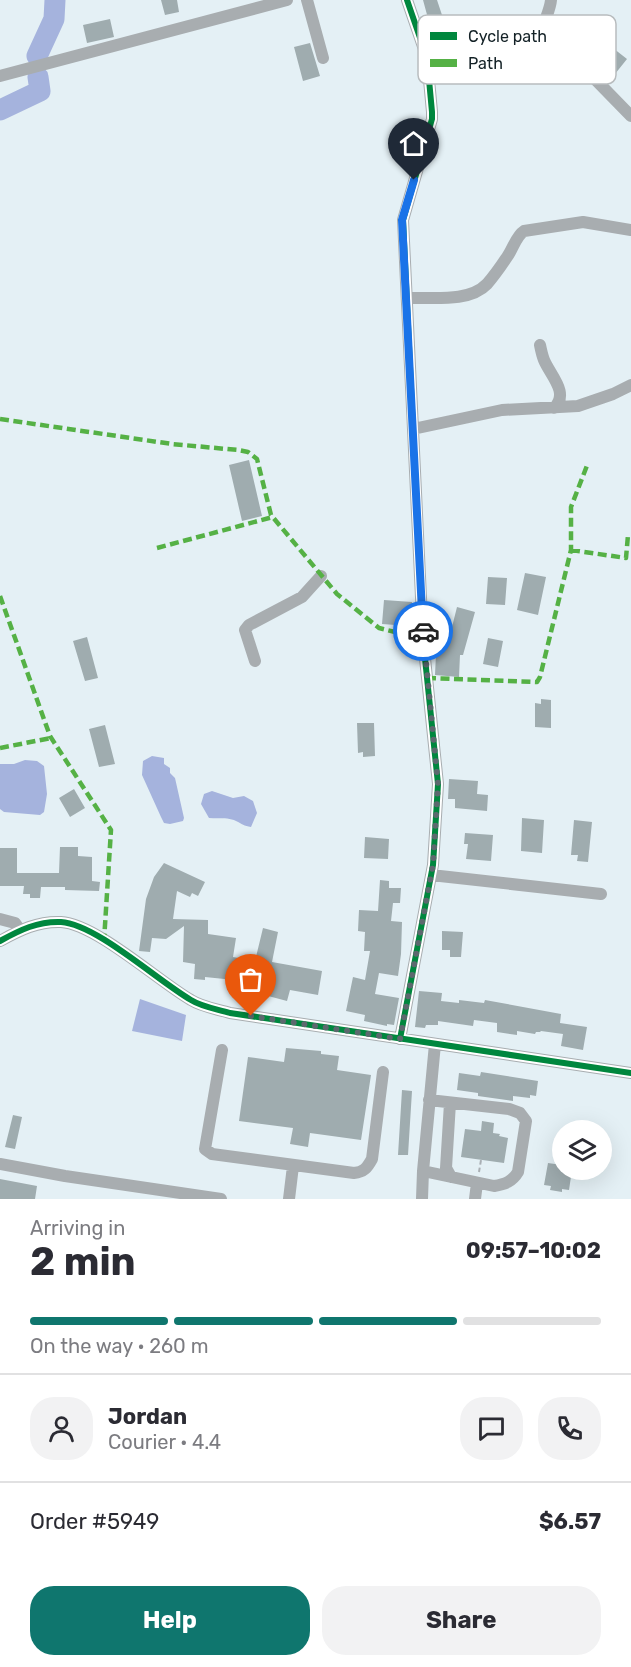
<!DOCTYPE html>
<html lang="en">
<head>
<meta charset="utf-8">
<style>
	:root { --surface:#fff; --page:#f2f2f3; --text:#2b2b33; --muted:#7c7c81; --line:#e1e1e2; --accent:#0f766e }
	body { margin:0; font-family:Rubik,sans-serif; background:var(--page); color:var(--text); height:100vh; display:flex; flex-direction:column; font-size:22px; white-space:nowrap }
	* { box-sizing:border-box; margin:0 }
	p { font-size:20px; color:var(--muted) }
	.icon { flex:none; width:33px; height:33px; fill:none; stroke:currentColor; stroke-width:2; stroke-linecap:round; stroke-linejoin:round }
	.map { position:relative; height:1199px; overflow:hidden }
	.details { display:flex; flex-direction:column; background:var(--surface); flex:1 }
	.details>* { flex:none }
	.tools { position:absolute; left:552px; top:1120px; display:grid; gap:12px }
	.tools a { display:grid; place-items:center; width:60px; height:60px; border-radius:50%; background:var(--surface); box-shadow:0 6px 24px #0002; font-size:30px }
	.pin { position:absolute; display:grid; place-items:center; width:51px; height:51px; color:#fff; margin:-62px -26px; border-radius:50% 50% 50% 0; rotate:-45deg; box-shadow:0 0 6px #0007 }
	.pin .icon { rotate:45deg }
	.courier { position:absolute; display:grid; place-items:center; width:60px; height:60px; margin:-30px; border:4px solid #1a73e8; border-radius:50%; background:#fff; color:#222; box-shadow:0 2px 8px #0007 }
	.head em { font-style:normal; font-weight:700 }
	.head div { display:flex; flex-direction:column-reverse }
	.head { display:flex; align-items:center; justify-content:space-between; height:102px; padding:0 30px }
	h1 { font-size:39px; font-weight:700; line-height:45px }
	.bar { display:grid; grid-template-columns:repeat(4,1fr); gap:9px 6px; align-content:center; height:72px; padding:0 30px }
	.bar i { height:8px; border-radius:4px; background:var(--line) }
	.bar .active { background:var(--accent) }
	.bar p { grid-column:span 4 }
	.line { display:flex; align-items:center; gap:15px; padding:0 30px; border-top:2px solid var(--line) }
	.line div { flex:1 }
	.round { display:grid; place-items:center; flex:none; width:63px; height:63px; border-radius:24px; background:var(--page) }
	.action { display:flex; gap:12px; margin-top:auto; padding:12px 30px }
	.action a { flex:1; height:69px; border-radius:24px; background:var(--accent); color:#fff; font-size:24px; font-weight:700; line-height:69px; text-align:center }
	.action a+a { background:var(--page); color:var(--text) }
	.map>svg:first-child { display:block }
	.water { fill:#a5b3dd }
	.lines { fill:none; stroke-linecap:round; stroke-linejoin:round }
	.river { stroke:#a5b3dd; stroke-width:21 }
	.building { fill:#9facaf }
	.path { stroke:#a9afb4; stroke-width:2; stroke-dasharray:4.5 3; stroke-linecap:butt }
	.minor { stroke:#a8adb0; stroke-width:12 }
	.quiet { stroke:#55b145; stroke-width:4.5; stroke-dasharray:9 4.5; stroke-linecap:butt }
	.cycleway-casing { stroke:#fff; stroke-width:10 }
	.cycleway { stroke:#00873e; stroke-width:6 }
	.done { stroke:#5c696e; stroke-width:6; stroke-dasharray:0 10.8 }
	.route { stroke:#1a73e8; stroke-width:8 }
	.key { fill:#fff; stroke:#b8bcbe; stroke-width:1.5 }
	.key-label { font-size:16px; fill:#132126 }
</style>
</head>
<body>
<div class="map">
<svg width="631" height="1199" viewBox="0 0 631 1199">
	<rect width="100%" height="100%" fill="#e4f0f5"/>
	<path class="water" d="M152 756 164 758V764L170 768V773L175 778 184 818 183 821 170 824 164 823 161 817 142 775 143 761Z
		M25 760 37 761 44 766 47 794 44 812 40 815 4 812 0 809V764H14Z
		M212 791 233 798 244 796 253 801 257 813 251 827C244 826 242 824 236 821 228 817 217 819 209 818L201 804 204 794Z
		M140 999 186 1015 182 1041 132 1031Z"/>
	<g class="lines">
		<path class="river" d="M37 56 54 19 55 0
			M0 110 40 91 38 77"/>
	</g>
	<path class="building" d="M161 0H177L179 12 165 15Z
		M423 0H437L443 18 429 22Z
		M110 19 114 37 87 43 83 25Z
		M604 41 627 59 611 79 605 75V77L603 75 596 67 600 62 595 57 599 51 597 49Z
		M310 43 320 76 303 81 294 47Z
		M249 460 262 516 242 521 229 465Z
		M525 573 546 577 538 615 517 610Z
		M488 577 507 578 505 605 486 604Z
		M384 600 412 602 410 626 382 624Z
		M457 607 475 612 463 655H460L459 677 435 675 436 654 433 653 438 632 447 634 449 626 452 627Z
		M87 637 98 678 85 681 73 641Z
		M488 638 503 641 498 667 483 664Z
		M541 699 551 700V728L535 727V703L541 704Z
		M357 723H374L375 756 363 757V752L358 753Z
		M105 725 115 764 99 767 89 729Z
		M449 779 478 781 477 794 488 795 487 811 455 808V799H448Z
		M74 789 85 808 70 817 59 798Z
		M522 818 544 820 542 853 521 851Z
		M574 820 592 822 588 862 577 861 578 855H571Z
		M465 833 493 835 491 861 466 859 468 844H464Z
		M365 837 389 839 388 859 364 858Z
		M60 847H78V856L92 857V881L100 882 99 891 65 890V887H41L40 898H30V894H23L24 886H0V848H17V873H59Z
		M164 863 205 882 198 896 192 893 190 897 177 891 173 919 208 920V934L236 938 233 957 255 961 263 928 278 932 272 962 322 971 318 995 290 990 287 1001 242 989 244 981 205 977V980L194 979 195 964 183 962 184 926 166 939 152 938 150 952 139 951 146 899 154 877Z
		M380 880 389 881V888H401L400 903H393L391 921 402 922 401 954 398 976 379 973 375 994 399 998 394 1025 387 1024V1026L364 1021 365 1015 346 1011 353 977 365 980 370 951H364L365 932 358 931 359 910 378 911Z
		M442 931 463 932 461 957H450V950H442Z
		M419 991 442 993 441 1001 459 1003V1000L484 1003 485 1000 561 1014 560 1023 587 1027 583 1050 561 1046 563 1034 541 1031 540 1032H536L535 1034 517 1031V1035L497 1032V1023L474 1020 473 1026 438 1021V1025H426L425 1028 415 1027Z
		M286 1048 321 1051V1054L339 1056 337 1070 371 1075 361 1140 310 1133 308 1147 290 1144 293 1128 239 1121 248 1057 284 1062Z
		M481 1072 538 1081 536 1096 530 1095V1098L513 1096V1101L478 1096V1093L457 1090 459 1073 480 1076Z
		M402 1090 412 1091 408 1155H398Z
		M13 1115 22 1117 15 1149 5 1147Z
		M482 1121 494 1123 493 1133 500 1134 499 1136 508 1138 504 1163 461 1157 465 1129 481 1131Z
		M548 1163 562 1165V1170H572L569 1190 562 1189V1192L550 1190 551 1186 544 1185Z
		M0 1179 37 1186 35 1199H0Z"/>
	<g class="lines">
		<path class="path" d="M479 1172 481 1160"/>
		<path class="minor" d="M307 0 323 58
			M537 53a13 13 0 1 1 26 0a13 13 0 1 1-26 0Z
			M543 41C539 28 550 13 551 0
			M563 57 589 73 631 116
			M0 76 287 0
			M407 298C431 297 469 303 487 284 494 276 501 266 507 257 513 249 516 236 524 231L583 222 631 230
			M540 345C541 350 542 355 544 360 550 375 570 393 554 408
			M413 429 502 410 578 406 613 394 631 385
			M255 661 245 630 249 625 302 597 321 576
			M431 875 601 894
			M0 919 15 923 20 930
			M0 941C20 930 38 921 61 922 96 924 158 981 191 1000 202 1007 217 1009 230 1013L631 1073
			M400 1039 433 865 438 784 423 639 403 220 432 119V112L427 58 407 0
			M222 1050 205 1149 212 1154 354 1173C364 1172 367 1168 372 1159L383 1072
			M450 1103 446 1168 451 1177
			M0 1164 65 1176 221 1199
			M423 1171 494 1186C505 1184 512 1182 518 1172L526 1121 520 1113 509 1109 429 1100
			M289 1199 293 1166
			M422 1199 423 1171 435 1044
			M475 1199 477 1183"/>
		<path class="quiet" d="M0 419 172 444 238 450 248 452 257 459 271 515 337 594 379 628 423 639
			M157 548 273 517
			M571 550 626 558 628 535
			M0 596 50 736 111 830 104 941
			M427 678 537 682 540 677 571 550V507L588 463
			M0 748 51 738"/>
		<defs>
			<path id="cycleway" d="M0 941C20 930 38 921 61 922 96 924 158 981 191 1000 202 1007 217 1009 230 1013L631 1073
				M400 1039 433 865 438 784 423 639 403 220 432 119V112L427 58 407 0"/>
		</defs>
		<use href="#cycleway" class="cycleway-casing"/>
		<use href="#cycleway" class="cycleway"/>
	</g>
	<g class="lines">
		<path class="done" d="M251 1016 400 1039 433 865 438 784 423 631"/>
		<path class="route" d="M414 180 402 220 423 631"/>
	</g>
	<rect x="418" y="15" width="198" height="69" rx="9" class="key"/>
	<rect x="430" y="32" width="27" height="8" fill="#00873e"/>
	<rect x="430" y="59" width="27" height="8" fill="#55b145"/>
	<g class="key-label">
		<text x="468" y="42">Cycle path</text>
		<text x="468" y="69">Path</text>
	</g>
</svg>
<div class="tools">
<a><svg class="icon" aria-label="layers" viewBox="0 0 24 24"><path d="M12 4l9 5-9 5-9-5zM3 14l9 5 9-5"/></svg></a>
</div>
<div class="pin" style="left:251px;top:1016px;background:#ea580c"><svg class="icon" aria-label="bag" viewBox="0 0 24 24"><path d="M5 8h14l-1 12H6zM9 8a3 3 0 0 1 6 0"/></svg></div>
<div class="pin" style="left:414px;top:180px;background:#1f2937"><svg class="icon" aria-label="home" viewBox="0 0 24 24"><path d="M3 11l9-7 9 7M6 9v11h12V9"/></svg></div>
<div class="courier" style="left:423px;top:631px"><svg class="icon" aria-label="car" viewBox="0 0 24 24"><path d="M5 17H2v-5l4-1 3-4h7l3 4 3 1v5h-3M9 17h6M6 11h13"/><circle cx="7" cy="17" r="2"/><circle cx="17" cy="17" r="2"/></svg></div>
</div>
<section class="details">
<div class="head"><div><h1>2 min</h1><p>Arriving in</p></div><em>09:57–10:02</em></div>
<div class="bar"><i class="active"></i><i class="active"></i><i class="active"></i><i></i><p>On the way · 260 m</p></div>
<div class="line" style="height:108px"><a class="round"><svg class="icon" aria-label="person" viewBox="0 0 24 24"><circle cx="12" cy="8" r="4"/><path d="M4 21q1-7 8-7t8 7"/></svg></a><div><b>Jordan</b><p>Courier · 4.4</p></div><a class="round"><svg class="icon" aria-label="chat" viewBox="0 0 24 24"><path d="M4 5h16v11H9l-5 4z"/></svg></a><a class="round"><svg class="icon" aria-label="phone" viewBox="0 0 24 24"><path d="M5 4h4l2 5-3 2q2 4 5 5l2-3 5 2v4C11 20 4 13 5 4z"/></svg></a></div>
<div class="line" style="height:78px"><div>Order #5949</div><b>$6.57</b></div>
<div class="action"><a>Help</a><a>Share</a></div>
</section>
</body>
</html>
